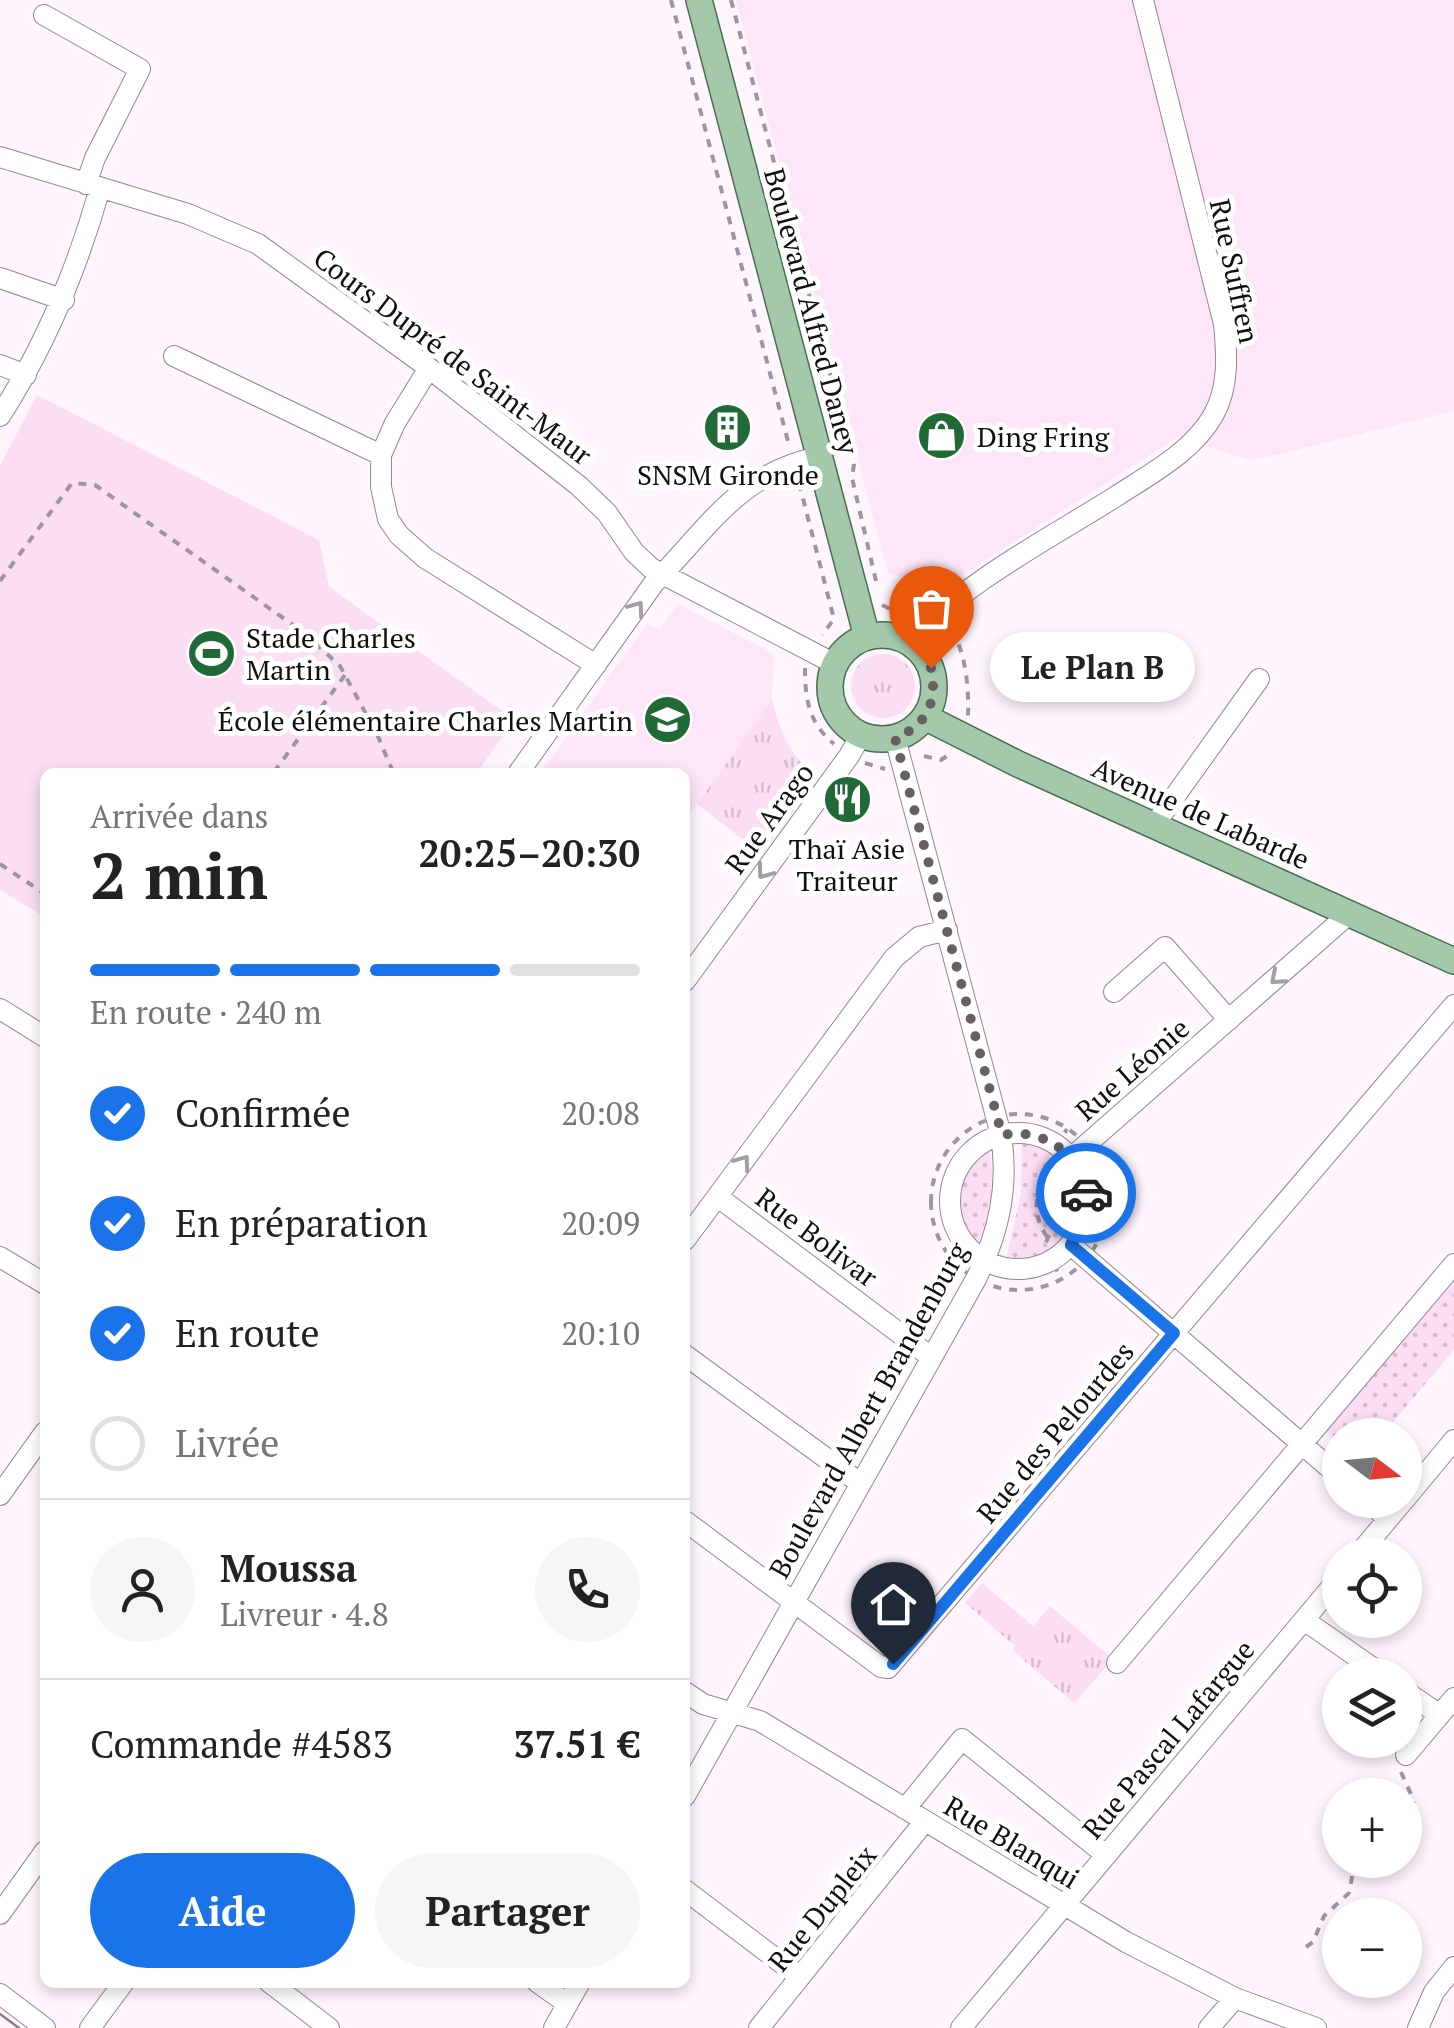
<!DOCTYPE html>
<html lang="fr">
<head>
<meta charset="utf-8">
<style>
	:root { --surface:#fff; --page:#f6f6f6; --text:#222; --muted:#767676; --line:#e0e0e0; --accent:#1a73e8 }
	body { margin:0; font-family:"PT Serif",serif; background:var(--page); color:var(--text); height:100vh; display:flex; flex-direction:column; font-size:38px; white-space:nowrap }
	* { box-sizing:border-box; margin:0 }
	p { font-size:32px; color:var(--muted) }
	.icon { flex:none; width:55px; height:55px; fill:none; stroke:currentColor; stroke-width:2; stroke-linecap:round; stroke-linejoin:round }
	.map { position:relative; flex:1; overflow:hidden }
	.panel { position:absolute; left:40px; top:768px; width:650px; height:1220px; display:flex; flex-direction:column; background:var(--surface); border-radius:15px; box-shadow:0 5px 15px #0003 }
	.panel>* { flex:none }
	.needle { width:65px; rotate:106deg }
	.buttons { position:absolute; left:1322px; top:1418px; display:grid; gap:20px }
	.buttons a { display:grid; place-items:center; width:100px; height:100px; border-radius:50%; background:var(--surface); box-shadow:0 5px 15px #0003; font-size:50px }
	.pin { position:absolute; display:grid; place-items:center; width:85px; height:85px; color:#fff; margin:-102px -42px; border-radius:50% 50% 50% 0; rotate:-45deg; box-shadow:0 0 10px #0007 }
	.pin .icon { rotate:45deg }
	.courier { position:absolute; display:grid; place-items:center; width:100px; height:100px; margin:-50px; border:8px solid #1a73e8; border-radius:50%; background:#fff; color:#222; box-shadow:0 2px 12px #0007 }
	.bubble { position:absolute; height:70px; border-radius:35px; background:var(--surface); box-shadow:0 5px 15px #0003; font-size:32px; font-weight:700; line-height:70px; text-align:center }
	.headline em { font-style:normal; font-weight:700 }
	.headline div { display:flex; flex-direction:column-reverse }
	.headline { display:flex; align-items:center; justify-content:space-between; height:170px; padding:0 50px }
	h1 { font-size:65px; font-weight:700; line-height:75px }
	.bar { display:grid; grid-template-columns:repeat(4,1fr); gap:15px 10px; align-content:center; height:120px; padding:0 50px }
	.bar i { height:12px; border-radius:8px; background:var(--line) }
	.bar .selected { background:var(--accent) }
	.bar p { grid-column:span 4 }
	.line { display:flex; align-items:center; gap:25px; padding:0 50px; border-top:2px solid var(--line) }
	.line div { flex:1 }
	.round { display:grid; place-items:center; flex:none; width:105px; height:105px; border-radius:52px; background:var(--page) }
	ol { padding:0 50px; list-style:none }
	li { display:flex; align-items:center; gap:30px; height:110px }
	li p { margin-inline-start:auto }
	li .icon { padding:10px; border-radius:50%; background:var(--accent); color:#fff; stroke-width:4 }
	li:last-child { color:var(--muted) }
	li i { width:55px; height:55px; border:5px solid var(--line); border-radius:50% }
	.button { display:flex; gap:20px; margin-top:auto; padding:20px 50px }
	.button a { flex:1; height:115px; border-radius:60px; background:var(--accent); color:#fff; font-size:40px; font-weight:700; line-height:115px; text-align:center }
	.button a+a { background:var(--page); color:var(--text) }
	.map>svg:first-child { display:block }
	.built { fill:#fde6f7 }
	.grass { fill:url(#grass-tufts) }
	.garden { fill:url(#garden-dots) }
	.pitch { fill:#fbddf4 }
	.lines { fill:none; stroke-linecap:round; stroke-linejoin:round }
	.minor-casing { stroke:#958792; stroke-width:22 }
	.major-casing { stroke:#487050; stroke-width:28 }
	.path { stroke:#9e969d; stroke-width:4; stroke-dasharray:8 8; stroke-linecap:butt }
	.minor { stroke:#fff; stroke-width:20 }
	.major { stroke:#a3c8aa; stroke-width:25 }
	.tram { stroke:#867f85; stroke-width:2.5 }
	.oneway { stroke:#a19fa0 }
	.done { stroke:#665f64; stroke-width:10; stroke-dasharray:0 18 }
	.route { stroke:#1a73e8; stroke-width:12 }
	.labels { text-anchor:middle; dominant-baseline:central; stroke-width:10; stroke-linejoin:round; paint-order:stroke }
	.street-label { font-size:28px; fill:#130e12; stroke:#fff }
	.poi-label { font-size:28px; fill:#130e12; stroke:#fff; text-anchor:start }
</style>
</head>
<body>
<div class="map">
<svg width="1454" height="2028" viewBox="0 0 1454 2028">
	<defs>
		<pattern id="grass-tufts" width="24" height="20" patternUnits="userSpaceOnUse" patternTransform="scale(2.5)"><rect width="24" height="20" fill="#fbddf4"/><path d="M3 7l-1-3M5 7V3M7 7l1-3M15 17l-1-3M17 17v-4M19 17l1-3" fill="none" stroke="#d6bcd0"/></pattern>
		<pattern id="garden-dots" width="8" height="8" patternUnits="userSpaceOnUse" patternTransform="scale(2.5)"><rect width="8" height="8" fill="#fbddf4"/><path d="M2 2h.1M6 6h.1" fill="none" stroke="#d6bcd0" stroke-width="1.8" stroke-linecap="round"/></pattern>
	</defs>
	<rect width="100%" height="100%" fill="#fff5fd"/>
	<path class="built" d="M736 0H1454V411L1251 461 1178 437 940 589 888 573Z
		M678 604 774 654 772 700 685 821V772H541L647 624 660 629Z"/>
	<path class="grass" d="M851 686a32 32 0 1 1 64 0a32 32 0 1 1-64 0Z
		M772 700C780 733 791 757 817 778L762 854 697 804Z
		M982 1583 1033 1626 1050 1606 1113 1659 1074 1703 1013 1651 1015 1646 965 1603Z"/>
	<path class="garden" d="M1022 1138C1032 1141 1044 1143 1052 1148 1081 1164 1089 1212 1071 1239 1058 1259 1027 1264 1006 1260L1021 1193Z
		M989 1147C996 1182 990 1217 975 1249L972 1248C940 1222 963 1168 989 1147Z
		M1454 1276V1350L1382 1435H1340V1445L1324 1431Z"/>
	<path class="pitch" d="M37 395 319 540 329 587 515 720 477 772H45V917L0 890V466Z"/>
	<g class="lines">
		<defs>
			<path id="minor" d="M44 15 140 69 95 158 86 184
				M0 157 188 214 258 244 429 368 579 486 607 513 634 552 651 568 835 664
				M0 278 64 300
				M174 356 381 455
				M0 365 26 375
				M429 368 395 423 381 455V487L388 519 399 535 425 558 596 665
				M0 416C46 345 77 269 100 188
				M910 643C959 585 1050 538 1115 497 1150 474 1193 452 1214 414 1229 386 1227 355 1224 324L1143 0
				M519 772 654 583C707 530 738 473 819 457
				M1155 824 1259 679
				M685 981 849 756 861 735
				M1114 992 1165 947 1229 1020
				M0 1009 45 1037
				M950 1201a68 68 0 1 1 136 0a68 68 0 1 1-136 0Z
				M1071 1158 1350 913
				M718 1197 931 1357
				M685 1240 894 958 919 937 947 930
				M1071 1245 1340 1477
				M0 1257 45 1284
				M685 1355 860 1483
				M0 1495 45 1432
				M1405 1499 1454 1440
				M1367 1500 1388 1519
				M685 1521 881 1667 888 1668 1454 1005
				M1358 1555 1404 1500
				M1304 1620 1383 1675
				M1117 1663 1454 1264
				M1405 1691 1440 1715
				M685 1692 703 1704 760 1721 1126 1942 1235 1998 1316 2028
				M1406 1755 1454 1698
				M685 1796 976 1279C999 1232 1009 1187 1001 1135L895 738
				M905 1809 962 1739 1106 1855
				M685 1890 800 1977
				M0 1914 45 1851
				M269 1982 329 2028
				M537 1982 568 2004
				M0 1994 45 2028
				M90 2028 124 1982
				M554 2028 580 1982
				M759 2028 925 1821
				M961 2028 1340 1577
				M1209 2028 1235 1998
				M1418 2028 1434 1992 1454 1967"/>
			<path id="major" d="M699 0 867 637
				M830 687a52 52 0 1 1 104 0a52 52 0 1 1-104 0Z
				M925 717 1018 764 1454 961"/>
		</defs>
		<use href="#minor" class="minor-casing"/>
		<use href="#major" class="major-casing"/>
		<path class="path" d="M671 0 789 445
			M731 0 854 464 852 478 876 581
			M799 483 834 619 822 635
			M0 581 72 483 95 485 303 632 340 666 377 734 393 772
			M882 605 900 614 914 610
			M952 630C966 654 969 689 968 716
			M805 668C805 700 809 723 834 744
			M924 756 941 760 951 753
			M865 763 885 769
			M274 772 345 675
			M0 864 45 894
			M931 1202a88 88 0 1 1 176 0a88 88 0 1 1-176 0Z
			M1056 1146 1067 1129
			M1052 1159C1051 1178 1064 1189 1061 1208 1060 1222 1048 1232 1045 1246L1061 1279
			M1047 1237C1031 1213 1034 1193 1051 1170
			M1401 1772 1414 1801 1405 1819
			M1306 1947 1313 1942 1324 1916 1349 1893 1353 1872 1360 1860"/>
		<use href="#minor" class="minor"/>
		<use href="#major" class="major"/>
		<path class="tram" d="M0 2014 19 2028"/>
	</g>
	<defs><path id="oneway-chevron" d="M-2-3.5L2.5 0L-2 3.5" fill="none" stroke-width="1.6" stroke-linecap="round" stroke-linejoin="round" transform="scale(2.5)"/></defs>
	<g class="oneway">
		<use href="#oneway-chevron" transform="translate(637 608) rotate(-54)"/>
		<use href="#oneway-chevron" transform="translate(764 872) rotate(126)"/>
		<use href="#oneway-chevron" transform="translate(1277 978) rotate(139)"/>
		<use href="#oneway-chevron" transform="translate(743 1162) rotate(-54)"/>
	</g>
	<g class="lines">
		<path class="done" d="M931 668C938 701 927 726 895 738L1002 1135C1042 1128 1079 1151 1086 1193"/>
		<path class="route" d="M893 1664 1174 1333 1071 1245 1085 1217 1086 1193"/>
	</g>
	<defs>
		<symbol id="building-disc" viewBox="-11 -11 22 22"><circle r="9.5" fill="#216936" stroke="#fff"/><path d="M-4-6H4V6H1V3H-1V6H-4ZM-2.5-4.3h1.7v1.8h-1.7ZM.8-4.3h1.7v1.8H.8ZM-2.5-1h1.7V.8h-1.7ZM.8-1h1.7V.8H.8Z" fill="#fff"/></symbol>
		<symbol id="shop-disc" viewBox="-11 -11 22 22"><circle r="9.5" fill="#216936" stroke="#fff"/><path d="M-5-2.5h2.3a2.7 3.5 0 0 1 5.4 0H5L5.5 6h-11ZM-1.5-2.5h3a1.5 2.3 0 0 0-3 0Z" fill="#fff"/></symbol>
		<symbol id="stadium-disc" viewBox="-11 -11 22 22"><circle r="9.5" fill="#216936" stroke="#fff"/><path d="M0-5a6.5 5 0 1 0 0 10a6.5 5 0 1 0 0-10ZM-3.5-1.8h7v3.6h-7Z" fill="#fff"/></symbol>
		<symbol id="school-disc" viewBox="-11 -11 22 22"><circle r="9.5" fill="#216936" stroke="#fff"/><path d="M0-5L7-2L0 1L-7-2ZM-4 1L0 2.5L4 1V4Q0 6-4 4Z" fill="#fff"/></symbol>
		<symbol id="restaurant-disc" viewBox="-11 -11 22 22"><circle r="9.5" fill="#216936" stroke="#fff"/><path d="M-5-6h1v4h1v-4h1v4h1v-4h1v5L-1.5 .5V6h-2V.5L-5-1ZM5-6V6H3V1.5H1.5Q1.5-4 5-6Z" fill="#fff"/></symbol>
	</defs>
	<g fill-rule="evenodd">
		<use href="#building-disc" x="700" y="400" width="55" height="55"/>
		<use href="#shop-disc" x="914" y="408" width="55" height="55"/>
		<use href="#stadium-disc" x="184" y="626" width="55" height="55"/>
		<use href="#school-disc" x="640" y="692" width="55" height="55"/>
		<use href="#restaurant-disc" x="820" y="772" width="55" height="55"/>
	</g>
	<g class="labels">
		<g class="street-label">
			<text transform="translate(1235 271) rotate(78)">Rue Suffren</text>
			<text transform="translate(812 311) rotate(75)">Boulevard Alfred Daney</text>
			<text transform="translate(453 356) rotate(37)">Cours Dupré de Saint-Maur</text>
			<text transform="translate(1201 813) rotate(24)">Avenue de Labarde</text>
			<text transform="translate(769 818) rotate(-54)">Rue Arago</text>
			<text transform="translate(1132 1069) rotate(-41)">Rue Léonie</text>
			<text transform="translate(817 1237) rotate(37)">Rue Bolivar</text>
			<text transform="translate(868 1410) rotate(-61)">Boulevard Albert Brandenburg</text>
			<text transform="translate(1055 1432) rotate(-50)">Rue des Pelourdes</text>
			<text transform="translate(1168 1739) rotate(-50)">Rue Pascal Lafargue</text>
			<text transform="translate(1012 1842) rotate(31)">Rue Blanqui</text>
			<text transform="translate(822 1908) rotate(-51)">Rue Dupleix</text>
		</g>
		<g class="poi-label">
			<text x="977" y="436">Ding Fring</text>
			<text x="728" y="474" text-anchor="middle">SNSM Gironde</text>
			<text x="246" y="637">Stade Charles<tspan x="246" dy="32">Martin</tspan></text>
			<text x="633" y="720" text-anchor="end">École élémentaire Charles Martin</text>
			<text x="847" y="848" text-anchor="middle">Thaï Asie<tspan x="847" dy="32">Traiteur</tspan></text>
		</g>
	</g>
</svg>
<div class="buttons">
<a><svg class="needle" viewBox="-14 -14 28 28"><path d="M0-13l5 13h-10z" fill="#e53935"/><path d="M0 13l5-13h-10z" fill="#767676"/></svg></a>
<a><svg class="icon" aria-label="locate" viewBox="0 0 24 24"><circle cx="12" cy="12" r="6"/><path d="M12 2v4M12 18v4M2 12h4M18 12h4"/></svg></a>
<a><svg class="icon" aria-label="layers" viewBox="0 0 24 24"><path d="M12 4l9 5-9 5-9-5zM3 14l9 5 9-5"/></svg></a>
<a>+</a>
<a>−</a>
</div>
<div class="pin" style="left:931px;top:668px;background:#ea580c"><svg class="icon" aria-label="bag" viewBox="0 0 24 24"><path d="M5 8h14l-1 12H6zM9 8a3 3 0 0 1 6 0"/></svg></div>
<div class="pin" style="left:893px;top:1664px;background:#1f2937"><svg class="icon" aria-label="home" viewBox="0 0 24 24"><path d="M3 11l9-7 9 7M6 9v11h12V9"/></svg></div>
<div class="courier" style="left:1086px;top:1193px"><svg class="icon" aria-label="car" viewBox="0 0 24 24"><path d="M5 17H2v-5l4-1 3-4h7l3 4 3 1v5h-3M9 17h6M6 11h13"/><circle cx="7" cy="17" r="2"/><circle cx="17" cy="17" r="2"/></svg></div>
<div class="bubble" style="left:990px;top:632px;width:205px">Le Plan B</div>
<section class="panel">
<div class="headline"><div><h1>2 min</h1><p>Arrivée dans</p></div><em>20:25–20:30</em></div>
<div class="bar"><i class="selected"></i><i class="selected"></i><i class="selected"></i><i></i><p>En route · 240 m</p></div>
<ol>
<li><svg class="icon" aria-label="check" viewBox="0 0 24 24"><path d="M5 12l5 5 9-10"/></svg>Confirmée<p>20:08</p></li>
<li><svg class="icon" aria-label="check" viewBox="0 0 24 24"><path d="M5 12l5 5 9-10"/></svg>En préparation<p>20:09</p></li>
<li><svg class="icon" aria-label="check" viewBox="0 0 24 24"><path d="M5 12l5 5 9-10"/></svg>En route<p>20:10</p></li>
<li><i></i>Livrée</li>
</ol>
<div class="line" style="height:180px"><a class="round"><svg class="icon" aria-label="person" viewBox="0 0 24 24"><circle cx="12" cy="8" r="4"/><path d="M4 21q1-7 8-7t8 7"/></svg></a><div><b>Moussa</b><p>Livreur · 4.8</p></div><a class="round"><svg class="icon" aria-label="phone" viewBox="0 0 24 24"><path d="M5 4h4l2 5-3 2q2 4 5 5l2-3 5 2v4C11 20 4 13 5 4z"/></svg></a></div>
<div class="line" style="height:130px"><div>Commande #4583</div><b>37.51 €</b></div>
<div class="button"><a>Aide</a><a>Partager</a></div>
</section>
</div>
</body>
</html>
